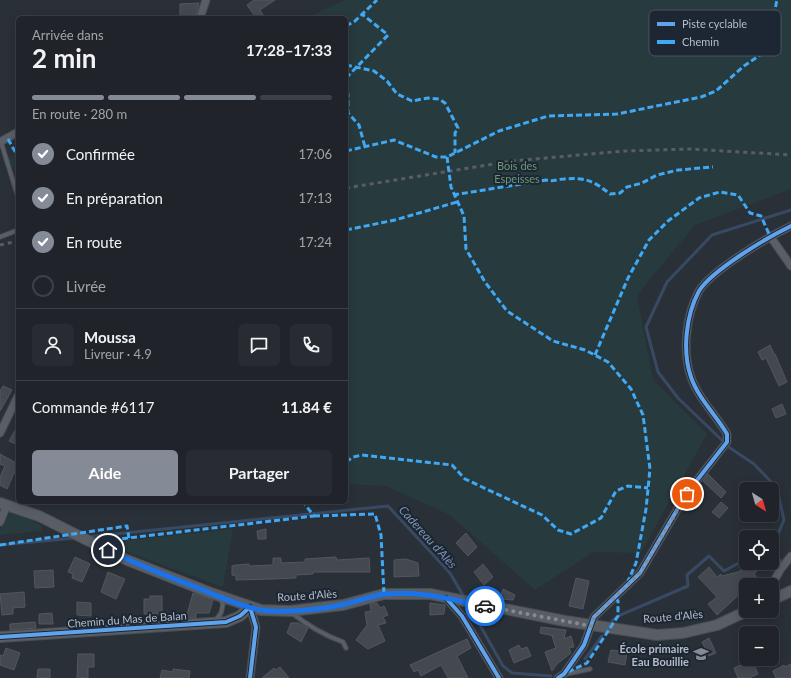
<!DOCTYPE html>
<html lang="fr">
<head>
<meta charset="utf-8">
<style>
	:root { --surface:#20242a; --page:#282c32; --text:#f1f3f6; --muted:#a2a4a8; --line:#3d4147; --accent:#848b96 }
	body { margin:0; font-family:Lato,sans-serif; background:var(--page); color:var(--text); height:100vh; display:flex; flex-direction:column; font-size:15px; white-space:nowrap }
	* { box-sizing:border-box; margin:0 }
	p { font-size:13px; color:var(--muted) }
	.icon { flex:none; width:22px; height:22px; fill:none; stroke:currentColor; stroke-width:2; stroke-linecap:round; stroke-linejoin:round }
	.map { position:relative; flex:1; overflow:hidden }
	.side { position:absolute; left:16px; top:16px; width:332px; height:488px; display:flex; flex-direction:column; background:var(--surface); border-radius:6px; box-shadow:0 2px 10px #0003,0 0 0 1px var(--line) }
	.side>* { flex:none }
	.needle { width:26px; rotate:143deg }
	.fabs { position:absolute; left:739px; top:482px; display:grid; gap:8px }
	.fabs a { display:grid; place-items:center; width:40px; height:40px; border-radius:6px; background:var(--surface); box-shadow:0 2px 10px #0003,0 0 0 1px var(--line); font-size:20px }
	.pin { position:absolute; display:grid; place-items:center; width:34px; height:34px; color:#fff; margin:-17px; border:2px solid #fff; border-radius:50%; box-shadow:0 1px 4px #0007 }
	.courier { position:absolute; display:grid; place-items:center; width:40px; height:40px; margin:-20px; border:3px solid #1a73e8; border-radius:50%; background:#fff; color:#222; box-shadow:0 1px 5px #0007 }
	.summary em { font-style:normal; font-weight:700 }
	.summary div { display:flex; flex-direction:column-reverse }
	.summary { display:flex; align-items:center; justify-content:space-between; height:68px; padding:0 16px }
	h1 { font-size:26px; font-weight:700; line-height:30px }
	.bar { display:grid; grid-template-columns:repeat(4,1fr); gap:6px 4px; align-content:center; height:48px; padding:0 16px }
	.bar i { height:5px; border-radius:3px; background:var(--line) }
	.bar .current { background:var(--accent) }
	.bar p { grid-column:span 4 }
	.line { display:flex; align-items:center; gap:10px; padding:0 16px; border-top:1px solid var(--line) }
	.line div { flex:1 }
	.round { display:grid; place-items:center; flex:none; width:42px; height:42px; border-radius:6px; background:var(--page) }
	ol { padding:0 16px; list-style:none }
	li { display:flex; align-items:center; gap:12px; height:44px }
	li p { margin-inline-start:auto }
	li .icon { padding:4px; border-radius:50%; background:var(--accent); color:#fff; stroke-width:4 }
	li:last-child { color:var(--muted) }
	li i { width:22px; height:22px; border:2px solid var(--line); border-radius:50% }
	.button { display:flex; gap:8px; margin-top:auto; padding:8px 16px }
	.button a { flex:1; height:46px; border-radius:6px; background:var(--accent); color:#fff; font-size:16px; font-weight:700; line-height:46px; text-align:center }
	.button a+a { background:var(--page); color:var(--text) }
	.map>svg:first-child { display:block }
	.green { fill:#273a3e }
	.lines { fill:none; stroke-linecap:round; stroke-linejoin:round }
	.stream { stroke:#384963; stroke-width:3 }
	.building { fill:#444950; stroke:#52575f }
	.lane-casing { stroke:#484c53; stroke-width:5.5 }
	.street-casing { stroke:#484c53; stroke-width:9 }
	.secondary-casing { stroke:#484c53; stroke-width:12 }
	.lane { stroke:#5a5e66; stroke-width:3.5 }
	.street { stroke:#5a5e66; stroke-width:7 }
	.secondary { stroke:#595d64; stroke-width:10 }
	.rail { stroke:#595d64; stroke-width:3; stroke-dasharray:4 4; stroke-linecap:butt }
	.quiet { stroke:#3fa9f5; stroke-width:3; stroke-dasharray:6 3; stroke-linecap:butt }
	.cycleway-casing { stroke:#1d2633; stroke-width:6 }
	.cycleway { stroke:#60a3ed; stroke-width:4 }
	.done { stroke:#848b96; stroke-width:4; stroke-dasharray:0 7.2 }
	.route { stroke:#1a73e8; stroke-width:5 }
	.labels { text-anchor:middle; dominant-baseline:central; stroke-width:4; stroke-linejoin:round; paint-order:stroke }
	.park-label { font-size:11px; fill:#6b9a76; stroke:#1d2633 }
	.street-label { font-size:11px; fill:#b4bcc9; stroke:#1d2633 }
	.poi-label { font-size:11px; font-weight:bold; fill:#b4bcc9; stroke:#1d2633; text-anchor:end }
	.water-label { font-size:12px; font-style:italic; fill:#7c92b1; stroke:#1d2633 }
	.key { fill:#1d2633; stroke:#4a5360; stroke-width:1 }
	.key-label { font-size:11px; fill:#b4bcc9 }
</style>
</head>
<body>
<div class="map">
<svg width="791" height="678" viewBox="0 0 791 678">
	<rect width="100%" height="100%" fill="#2a3038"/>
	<path class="green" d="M345 0H791V189L695 225 637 295 653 380 707 434 641 553 593 552 535 590 450 515 386 486 346 484V18H307Z
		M18 151V178L8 159Z
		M10 513 17 514 42 526 41 531 0 535V530Z
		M233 529 223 587 116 548 112 542Z"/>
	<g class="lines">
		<path class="stream" d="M86 537 388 506 450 573 464 597
			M772 541 776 539 784 520 777 488 754 464 730 448 678 398 658 372 646 327 667 282 712 235 791 210
			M0 545 75 538
			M468 604 503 666 512 673 551 676
			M612 621 618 616 688 586 687 575 709 556 724 571 746 559
			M585 659 602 636"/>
	</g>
	<path class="building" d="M254 0H275L260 10 265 18H256L247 5Z
		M199 3 196 15 180 16V4Z
		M770 345 774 354H775L787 382 779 386 766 358 762 360 758 352Z
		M3 386 12 390 0 411V391Z
		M782 404 786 414 776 418 772 409Z
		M18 425V445L9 441Z
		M0 454 18 464 7 489 0 485V477L5 466 0 464Z
		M708 474 726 492 721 498 703 481Z
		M721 502 728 508 719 518 712 512Z
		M266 529V539H258L257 531Z
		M466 533 477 547 468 556 456 543Z
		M772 544 781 561 775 566 772 561Z
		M75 557 90 564 82 582 72 578 73 574 68 572Z
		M336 557 337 560 369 558 370 572H313V574L296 575V578L273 579 236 580V576L232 575V566L236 565 249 564V566L273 565V558H281V563L305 562V559Z
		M406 559 418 563 419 576 394 577V560Z
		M756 563H770L754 573 756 577 738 586 743 591 717 615 708 604 717 597 698 577 709 567 717 577 721 574 722 576 738 572Z
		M483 564 493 577 484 585 474 572Z
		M53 570 54 587 35 588 34 571Z
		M108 572 125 579 116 599 101 592Z
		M576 578 589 581 583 609 569 606Z
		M503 589 515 595 513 600 500 599Z
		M24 592 25 607 13 608V614L2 615 0 594Z
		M193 593 213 600 209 613H196V618H186Z
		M150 596H162V614H144V599H150Z
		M77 602 91 603V616L77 615Z
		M377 603 380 608 384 606 388 615 383 617 386 623 378 625 385 641 368 649 356 640 367 625 365 612 371 611 370 604Z
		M430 603 445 605 444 614 430 615Z
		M52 613 53 624H39V614Z
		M35 622 36 628 10 630V624Z
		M291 623H298L308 628 301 642 287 633Z
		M541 627 566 630 564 639 571 636 574 647 569 648 571 653 557 664 552 671 545 652 556 648 552 636H554L540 633Z
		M709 638 716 653 709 656 702 642Z
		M467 639 471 648 457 656 468 678H448L441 665 421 676 418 670 414 672 410 665Z
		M519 645 521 649 527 647 531 656 514 663 509 650Z
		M6 648 20 653 14 670 0 665V655L3 656Z
		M611 650 627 652 625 665 608 662Z
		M78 654H94V667H88V678H77Z
		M752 660 758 674 749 678H738L734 668Z
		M791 664V678H776L773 671 784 665 785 667Z
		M280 667 289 678H262L274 668 276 670Z
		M38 669H50V678H37Z
		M173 669 190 671 189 678H160L162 670 173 672Z"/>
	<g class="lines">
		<defs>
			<path id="lane" d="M1 142 18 197
				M0 237 18 230
				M292 613C308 626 324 635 343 642L346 648
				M215 621 221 613 223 604 220 598
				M566 674 590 669"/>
			<path id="street" d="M200 18 206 0
				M0 142 18 132
				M770 236 791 266
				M0 433 18 396
				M0 522 7 505
				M446 598 462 616 499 678
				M775 599 773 583 780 570 791 556
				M250 678 256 627 250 607
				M558 678 564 674 584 645 594 617 640 573 687 493 727 442V434C716 415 698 398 691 377 682 351 686 315 699 291 712 270 768 237 791 226"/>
			<path id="secondary" d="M0 503 39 516 127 560 211 593 261 610 290 611 343 605 384 594H430L565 621 657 635 683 633 717 625 747 611
				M772 600 791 591
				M0 637 226 622 240 616 250 607"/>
		</defs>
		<use href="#lane" class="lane-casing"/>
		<use href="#street" class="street-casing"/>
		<use href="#secondary" class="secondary-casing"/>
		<use href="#lane" class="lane"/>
		<use href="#street" class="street"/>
		<use href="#secondary" class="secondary"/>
		<path class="rail" d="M346 188 512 161 624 151 690 149 791 155
			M0 245 18 241"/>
		<path class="quiet" d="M346 26 355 21 377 0
			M346 65 374 71 387 81 397 94 412 101 428 98 439 99 445 103 458 128 455 133V153
			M346 78 388 35 362 14
			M346 92 348 94V113L359 125 365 147
			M8 139 18 157
			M346 151 394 140 436 157H447L499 131 548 116 617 114 701 97 716 91 744 66 766 51 777 0
			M447 157 451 187 464 216 466 249 485 282 507 311 553 341 585 350 608 362 631 389 643 415 650 469 646 509 636 563 628 581
			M453 195 546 180C554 182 557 179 564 179 585 177 594 181 610 194L620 193 627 187 642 183 657 175 678 170 713 167
			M346 230 395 220 457 202
			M595 355 628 278 649 240 668 221 699 198 720 192 738 195 750 213 761 216 770 236
			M346 462 353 457 362 455 452 465 465 479 542 515 558 530 571 534 601 518 616 491 628 486 648 488
			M314 516 375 514 381 535 384 594
			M0 545 127 526 129 538
			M96 545 111 540 314 516 303 502
			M568 672 587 663 618 616V601L615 597"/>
		<defs>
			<path id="cycleway" d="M446 598 462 616 499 678
				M0 637 226 622 240 616 250 607 256 627 250 678
				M558 678 564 674 584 645 594 617 640 573 687 493 727 442V434C716 415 698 398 691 377 682 351 686 315 699 291 712 270 768 237 791 226"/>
		</defs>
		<use href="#cycleway" class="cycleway-casing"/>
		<use href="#cycleway" class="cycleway"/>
	</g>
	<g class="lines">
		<path class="done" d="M485 606 591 626 594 617 640 573 687 494"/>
		<path class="route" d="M108 550C137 565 167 576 198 588 217 596 239 606 261 610 285 613 321 610 345 604 359 601 373 595 386 594 423 591 449 599 485 606"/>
	</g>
	<defs>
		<symbol id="school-bare" viewBox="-9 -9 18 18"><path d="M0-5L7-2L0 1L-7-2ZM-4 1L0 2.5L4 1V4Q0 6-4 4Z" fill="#848b96" stroke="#1d2633" stroke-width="2.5" paint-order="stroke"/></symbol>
	</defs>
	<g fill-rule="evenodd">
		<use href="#school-bare" x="690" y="643" width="22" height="22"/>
	</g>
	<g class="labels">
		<g class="park-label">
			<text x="517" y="165">Bois des<tspan x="517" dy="13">Espeisses</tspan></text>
		</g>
		<g class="street-label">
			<text transform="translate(307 595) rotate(-4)">Route d'Alès</text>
			<text transform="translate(673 616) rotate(-5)">Route d'Alès</text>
			<text transform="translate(127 619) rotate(-4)">Chemin du Mas de Balan</text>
		</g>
		<g class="poi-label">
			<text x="689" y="648">École primaire<tspan x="689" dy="13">Eau Bouillie</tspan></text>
		</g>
		<g class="water-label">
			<text transform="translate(428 537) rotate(48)">Cadereau d'Alès</text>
		</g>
	</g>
	<rect x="649" y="10" width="132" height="46" rx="6" class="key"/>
	<rect x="657" y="22" width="18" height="4" fill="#60a3ed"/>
	<rect x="657" y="40" width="18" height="4" fill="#3fa9f5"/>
	<g class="key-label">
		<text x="682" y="28">Piste cyclable</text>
		<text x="682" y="46">Chemin</text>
	</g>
</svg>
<div class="fabs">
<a><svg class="needle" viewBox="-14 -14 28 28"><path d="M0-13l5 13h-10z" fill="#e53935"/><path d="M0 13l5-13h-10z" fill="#a2a4a8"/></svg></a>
<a><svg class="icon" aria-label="locate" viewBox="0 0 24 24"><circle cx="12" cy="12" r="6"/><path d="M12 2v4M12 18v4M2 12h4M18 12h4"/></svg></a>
<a>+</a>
<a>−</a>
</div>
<div class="pin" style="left:687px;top:494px;background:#ea580c"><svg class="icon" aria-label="bag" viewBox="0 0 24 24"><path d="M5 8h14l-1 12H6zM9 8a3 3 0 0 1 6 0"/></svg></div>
<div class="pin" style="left:108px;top:550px;background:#1f2937"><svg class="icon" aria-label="home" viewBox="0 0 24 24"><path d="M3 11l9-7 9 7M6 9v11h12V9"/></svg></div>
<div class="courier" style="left:485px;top:606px"><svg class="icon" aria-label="car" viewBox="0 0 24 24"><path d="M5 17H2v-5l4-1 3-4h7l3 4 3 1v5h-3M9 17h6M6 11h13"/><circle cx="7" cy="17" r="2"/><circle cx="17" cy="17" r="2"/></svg></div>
<section class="side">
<div class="summary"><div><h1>2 min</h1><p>Arrivée dans</p></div><em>17:28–17:33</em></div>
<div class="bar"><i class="current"></i><i class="current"></i><i class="current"></i><i></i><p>En route · 280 m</p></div>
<ol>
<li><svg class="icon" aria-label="check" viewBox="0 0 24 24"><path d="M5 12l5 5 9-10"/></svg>Confirmée<p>17:06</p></li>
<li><svg class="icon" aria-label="check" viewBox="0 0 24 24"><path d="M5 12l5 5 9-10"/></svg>En préparation<p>17:13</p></li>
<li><svg class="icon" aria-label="check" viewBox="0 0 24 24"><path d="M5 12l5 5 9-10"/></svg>En route<p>17:24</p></li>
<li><i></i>Livrée</li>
</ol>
<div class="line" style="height:72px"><a class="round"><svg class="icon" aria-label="person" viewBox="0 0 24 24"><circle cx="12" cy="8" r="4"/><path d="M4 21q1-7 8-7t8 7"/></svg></a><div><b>Moussa</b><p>Livreur · 4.9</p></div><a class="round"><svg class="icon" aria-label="chat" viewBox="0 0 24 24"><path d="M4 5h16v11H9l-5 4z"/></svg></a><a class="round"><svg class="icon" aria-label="phone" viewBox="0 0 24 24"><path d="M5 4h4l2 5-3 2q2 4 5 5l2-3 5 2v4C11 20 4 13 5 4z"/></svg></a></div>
<div class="line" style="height:52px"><div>Commande #6117</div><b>11.84 €</b></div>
<div class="button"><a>Aide</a><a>Partager</a></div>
</section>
</div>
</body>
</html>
